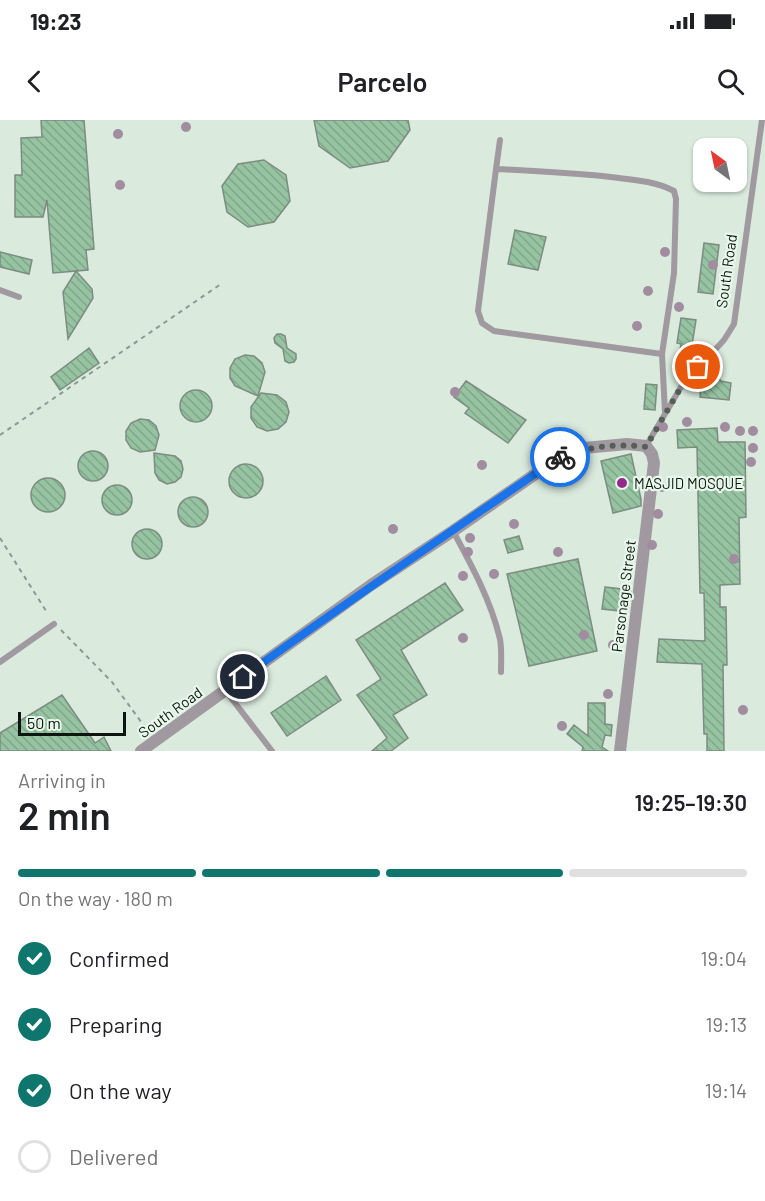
<!DOCTYPE html>
<html lang="en">
<head>
<meta charset="utf-8">
<style>
	:root { --surface:#fff; --page:#f2f2f2; --text:#202124; --muted:#757577; --line:#e0e0e0; --accent:#0f766e }
	body { margin:0; font-family:Barlow,sans-serif; background:var(--page); color:var(--text); height:100vh; display:flex; flex-direction:column; font-size:22px; white-space:nowrap }
	* { box-sizing:border-box; margin:0 }
	p { font-size:20px; color:var(--muted) }
	.icon { flex:none; width:33px; height:33px; fill:none; stroke:currentColor; stroke-width:2; stroke-linecap:round; stroke-linejoin:round }
	.map { position:relative; height:631px; overflow:hidden }
	.drawer { display:flex; flex-direction:column; background:var(--surface); flex:1 }
	.drawer>* { flex:none }
	.needle { width:39px; rotate:327deg }
	.tools { position:absolute; left:693px; top:18px; display:grid; gap:12px }
	.tools a { display:grid; place-items:center; width:54px; height:54px; border-radius:12px; background:var(--surface); box-shadow:0 2px 4px #0004; font-size:30px }
	.scale { position:absolute; left:18px; bottom:15px; width:108px; box-sizing:border-box; padding-left:6px; border:3px solid #0e1410; border-top:0; font-size:16px; line-height:21px; white-space:nowrap; color:#0e1410; -webkit-text-stroke:4px #e7f8eb; paint-order:stroke }
	.pin { position:absolute; display:grid; place-items:center; width:51px; height:51px; color:#fff; margin:-26px; border:3px solid #fff; border-radius:50%; box-shadow:0 2px 6px #0007 }
	.courier { position:absolute; display:grid; place-items:center; width:60px; height:60px; margin:-30px; border:4px solid #1a73e8; border-radius:50%; background:#fff; color:#222; box-shadow:0 2px 8px #0007 }
	.headline em { font-style:normal; font-weight:600 }
	.headline div { display:flex; flex-direction:column-reverse }
	.headline { display:flex; align-items:center; justify-content:space-between; height:102px; padding:0 18px }
	h1 { font-size:39px; font-weight:600; line-height:45px }
	.bar { display:grid; grid-template-columns:repeat(4,1fr); gap:9px 6px; align-content:center; height:72px; padding:0 18px }
	.bar i { height:8px; border-radius:4px; background:var(--line) }
	.bar .selected { background:var(--accent) }
	.bar p { grid-column:span 4 }
	ol { padding:0 18px; list-style:none }
	li { display:flex; align-items:center; gap:18px; height:66px }
	li p { margin-inline-start:auto }
	li .icon { padding:6px; border-radius:50%; background:var(--accent); color:#fff; stroke-width:4 }
	li:last-child { color:var(--muted) }
	li i { width:33px; height:33px; border:3px solid var(--line); border-radius:50% }
	.status { display:flex; justify-content:space-between; align-items:center; height:42px; padding:0 30px; background:var(--surface); direction:ltr }
	.status svg { height:16px; fill:currentColor }
	header { display:flex; justify-content:space-between; align-items:center; height:78px; padding:0 18px; background:var(--surface); font-size:27px; font-weight:600 }
	.map>svg:first-child { display:block }
	.building { fill:url(#building-back-hatch); stroke:#7d8c80; stroke-width:1.5 }
	.lines { fill:none; stroke-linecap:round; stroke-linejoin:round }
	.path { stroke:#8c998f; stroke-width:2; stroke-dasharray:4.5 4.5; stroke-linecap:butt }
	.lane { stroke:#a0999f; stroke-width:6 }
	.street { stroke:#a0999f; stroke-width:12 }
	.tree { fill:#a18ca0 }
	.done { stroke:#555f58; stroke-width:6; stroke-dasharray:0 10.8 }
	.route { stroke:#1a73e8; stroke-width:8 }
	.poi-dot { fill:#94298c; stroke:#e7f8eb; stroke-width:2 }
	.labels { text-anchor:middle; dominant-baseline:central; stroke-width:4.5; stroke-linejoin:round; paint-order:stroke }
	.street-label { font-size:15px; fill:#0e1410; stroke:#e7f8eb }
	.poi-label { font-size:15px; fill:#0e1410; stroke:#e7f8eb; text-anchor:start }
</style>
</head>
<body>
<div class="status"><b>19:23</b><svg viewBox="0 0 49 12"><path d="M0 12V9h3v3zM5 12V6h3v6zM10 12V3h3v9zM15 12V0h3v12zM26 1h20v11H26zM47 4h2v5h-2z"/></svg></div>
<header><svg class="icon" aria-label="back" viewBox="0 0 24 24"><path d="M15 5l-7 7 7 7"/></svg>Parcelo<svg class="icon" aria-label="search" viewBox="0 0 24 24"><circle cx="10" cy="10" r="6"/><path d="M15 15l6 6"/></svg></header>
<div class="map">
<svg width="765" height="631" viewBox="0 0 765 631">
	<defs>
		<pattern id="building-back-hatch" width="6" height="6" patternUnits="userSpaceOnUse" patternTransform="scale(1.5)"><rect width="6" height="6" fill="#96c3a1"/><path d="M-1 5l2 2M0 0l6 6M5-1l2 2" fill="none" stroke="#80a78a"/></pattern>
	</defs>
	<rect width="100%" height="100%" fill="#daebde"/>
	<path class="building" d="M41 0H84L94 129 86 130 88 150 53 153 47 80 43 97H15V55H22L21 18 42 17Z
		M314 0H408L410 10 388 41 350 48 319 26Z
		M264 40 286 55 290 81 274 102 248 107 227 92 222 66 238 44Z
		M515 110 546 117 538 150 508 144Z
		M704 123 719 125 713 174 698 172Z
		M0 132 32 140 29 154 0 147Z
		M76 151 92 169 93 178 68 219 63 172Z
		M681 198 696 200 690 238 679 236 681 224 677 223Z
		M277 214H281L285 216 287 228 296 234V239L294 242 289 243 285 241 283 229 275 223 274 218Z
		M89 228 99 243 60 270 51 257Z
		M245 235 254 236 262 243 265 252 258 276 235 266 230 258V248L235 239Z
		M709 247 721 261 731 263 729 280 700 277 701 261 697 257Z
		M466 261 526 300 508 323 465 293 469 288 454 277Z
		M646 264 657 265 655 290 644 289Z
		M180 286a16 16 0 1 1 32 0a16 16 0 1 1-32 0Z
		M261 273 277 275 286 282 289 292 286 302 278 309 267 311 257 307 251 298V287Z
		M140 299 149 300 156 306 159 315 155 330 140 332 131 328 126 320V311L131 303Z
		M717 308 718 322H745L746 397 739 398 740 464 720 465V487H726L727 545H723L724 631H707V614H704L702 544 657 542 659 519 705 521 704 473H700L697 327 678 328 677 310Z
		M78 346a15 15 0 1 1 30 0a15 15 0 1 1-30 0Z
		M154 333 175 336 181 341 183 349 181 357 175 362 167 364 159 360 155 353Z
		M631 334 641 379V386L613 393 601 341Z
		M229 361a17 17 0 1 1 34 0a17 17 0 1 1-34 0Z
		M31 375a17 17 0 1 1 34 0a17 17 0 1 1-34 0Z
		M102 380a15 15 0 1 1 30 0a15 15 0 1 1-30 0Z
		M178 392a15 15 0 1 1 30 0a15 15 0 1 1-30 0Z
		M132 424a15 15 0 1 1 30 0a15 15 0 1 1-30 0Z
		M519 416 523 429 508 433 504 420Z
		M578 439 597 531 529 546 507 454Z
		M445 463 463 490 401 530 427 575 393 595 408 618 391 631H372L387 618 357 575 381 559 356 520Z
		M605 467 631 470 628 492 602 489Z
		M326 556 341 580 287 616 271 593Z
		M62 575 95 623 104 617 111 631H0V613Z
		M588 583H605V604L612 605 611 616 605 615 602 627 608 631H582L583 627 567 614 574 605 588 616Z"/>
	<g class="lines">
		<path class="path" d="M0 315 221 164
			M0 418 48 494
			M61 510 112 562 147 610"/>
		<path class="lane" d="M496 49 500 20
			M0 170 19 177
			M662 234 494 211 482 203 478 191 496 49C538 51 578 53 619 58 637 60 657 62 674 71L676 79 674 153 662 234 665 293
			M646 326 681 267 724 220 734 204 762 0
			M453 411C472 446 491 481 500 519 502 530 501 542 501 552
			M0 542 54 504
			M225 570 272 631"/>
		<path class="street" d="M141 631 371 465 453 411 560 337 584 328 627 324 646 326 652 334 654 343 620 631"/>
	</g>
	<g class="tree">
		<circle cx="186" cy="7" r="5"/>
		<circle cx="118" cy="14" r="5"/>
		<circle cx="120" cy="65" r="5"/>
		<circle cx="665" cy="132" r="5"/>
		<circle cx="713" cy="145" r="5"/>
		<circle cx="648" cy="171" r="5"/>
		<circle cx="679" cy="187" r="5"/>
		<circle cx="637" cy="206" r="5"/>
		<circle cx="455" cy="272" r="5"/>
		<circle cx="687" cy="302" r="5"/>
		<circle cx="663" cy="307" r="5"/>
		<circle cx="725" cy="307" r="5"/>
		<circle cx="740" cy="311" r="5"/>
		<circle cx="753" cy="311" r="5"/>
		<circle cx="753" cy="328" r="5"/>
		<circle cx="751" cy="342" r="5"/>
		<circle cx="482" cy="345" r="5"/>
		<circle cx="662" cy="367" r="5"/>
		<circle cx="658" cy="394" r="5"/>
		<circle cx="514" cy="404" r="5"/>
		<circle cx="393" cy="409" r="5"/>
		<circle cx="470" cy="418" r="5"/>
		<circle cx="652" cy="425" r="5"/>
		<circle cx="468" cy="432" r="5"/>
		<circle cx="558" cy="432" r="5"/>
		<circle cx="734" cy="439" r="5"/>
		<circle cx="494" cy="454" r="5"/>
		<circle cx="463" cy="456" r="5"/>
		<circle cx="584" cy="515" r="5"/>
		<circle cx="463" cy="518" r="5"/>
		<circle cx="613" cy="525" r="5"/>
		<circle cx="608" cy="574" r="5"/>
		<circle cx="743" cy="590" r="5"/>
		<circle cx="562" cy="606" r="5"/>
	</g>
	<g class="lines">
		<path class="done" d="M560 337C588 327 616 323 646 327L681 267 698 247"/>
		<path class="route" d="M243 557C347 482 454 409 560 337"/>
	</g>
	<circle class="poi-dot" cx="622" cy="363" r="6"/>
	<g class="labels">
		<g class="street-label">
			<text transform="translate(726 151) rotate(-82)">South Road</text>
			<text transform="translate(623 476) rotate(-83)">Parsonage Street</text>
			<text transform="translate(170 592) rotate(-36)">South Road</text>
		</g>
		<g class="poi-label">
			<text x="634" y="363">MASJID MOSQUE</text>
		</g>
	</g>
</svg>
<div class="tools">
<a><svg class="needle" viewBox="-14 -14 28 28"><path d="M0-13l5 13h-10z" fill="#e53935"/><path d="M0 13l5-13h-10z" fill="#757577"/></svg></a>
</div>
<div class="scale">50 m</div>
<div class="pin" style="left:698px;top:247px;background:#ea580c"><svg class="icon" aria-label="bag" viewBox="0 0 24 24"><path d="M5 8h14l-1 12H6zM9 8a3 3 0 0 1 6 0"/></svg></div>
<div class="pin" style="left:243px;top:557px;background:#1f2937"><svg class="icon" aria-label="home" viewBox="0 0 24 24"><path d="M3 11l9-7 9 7M6 9v11h12V9"/></svg></div>
<div class="courier" style="left:560px;top:337px"><svg class="icon" aria-label="bike" viewBox="0 0 24 24"><circle cx="6" cy="16" r="4"/><circle cx="18" cy="16" r="4"/><path d="M6 16l4-8h5l3 8M10 8l3 8H6M13 5h3"/></svg></div>
</div>
<section class="drawer">
<div class="headline"><div><h1>2 min</h1><p>Arriving in</p></div><em>19:25–19:30</em></div>
<div class="bar"><i class="selected"></i><i class="selected"></i><i class="selected"></i><i></i><p>On the way · 180 m</p></div>
<ol>
<li><svg class="icon" aria-label="check" viewBox="0 0 24 24"><path d="M5 12l5 5 9-10"/></svg>Confirmed<p>19:04</p></li>
<li><svg class="icon" aria-label="check" viewBox="0 0 24 24"><path d="M5 12l5 5 9-10"/></svg>Preparing<p>19:13</p></li>
<li><svg class="icon" aria-label="check" viewBox="0 0 24 24"><path d="M5 12l5 5 9-10"/></svg>On the way<p>19:14</p></li>
<li><i></i>Delivered</li>
</ol>
</section>
</body>
</html>
